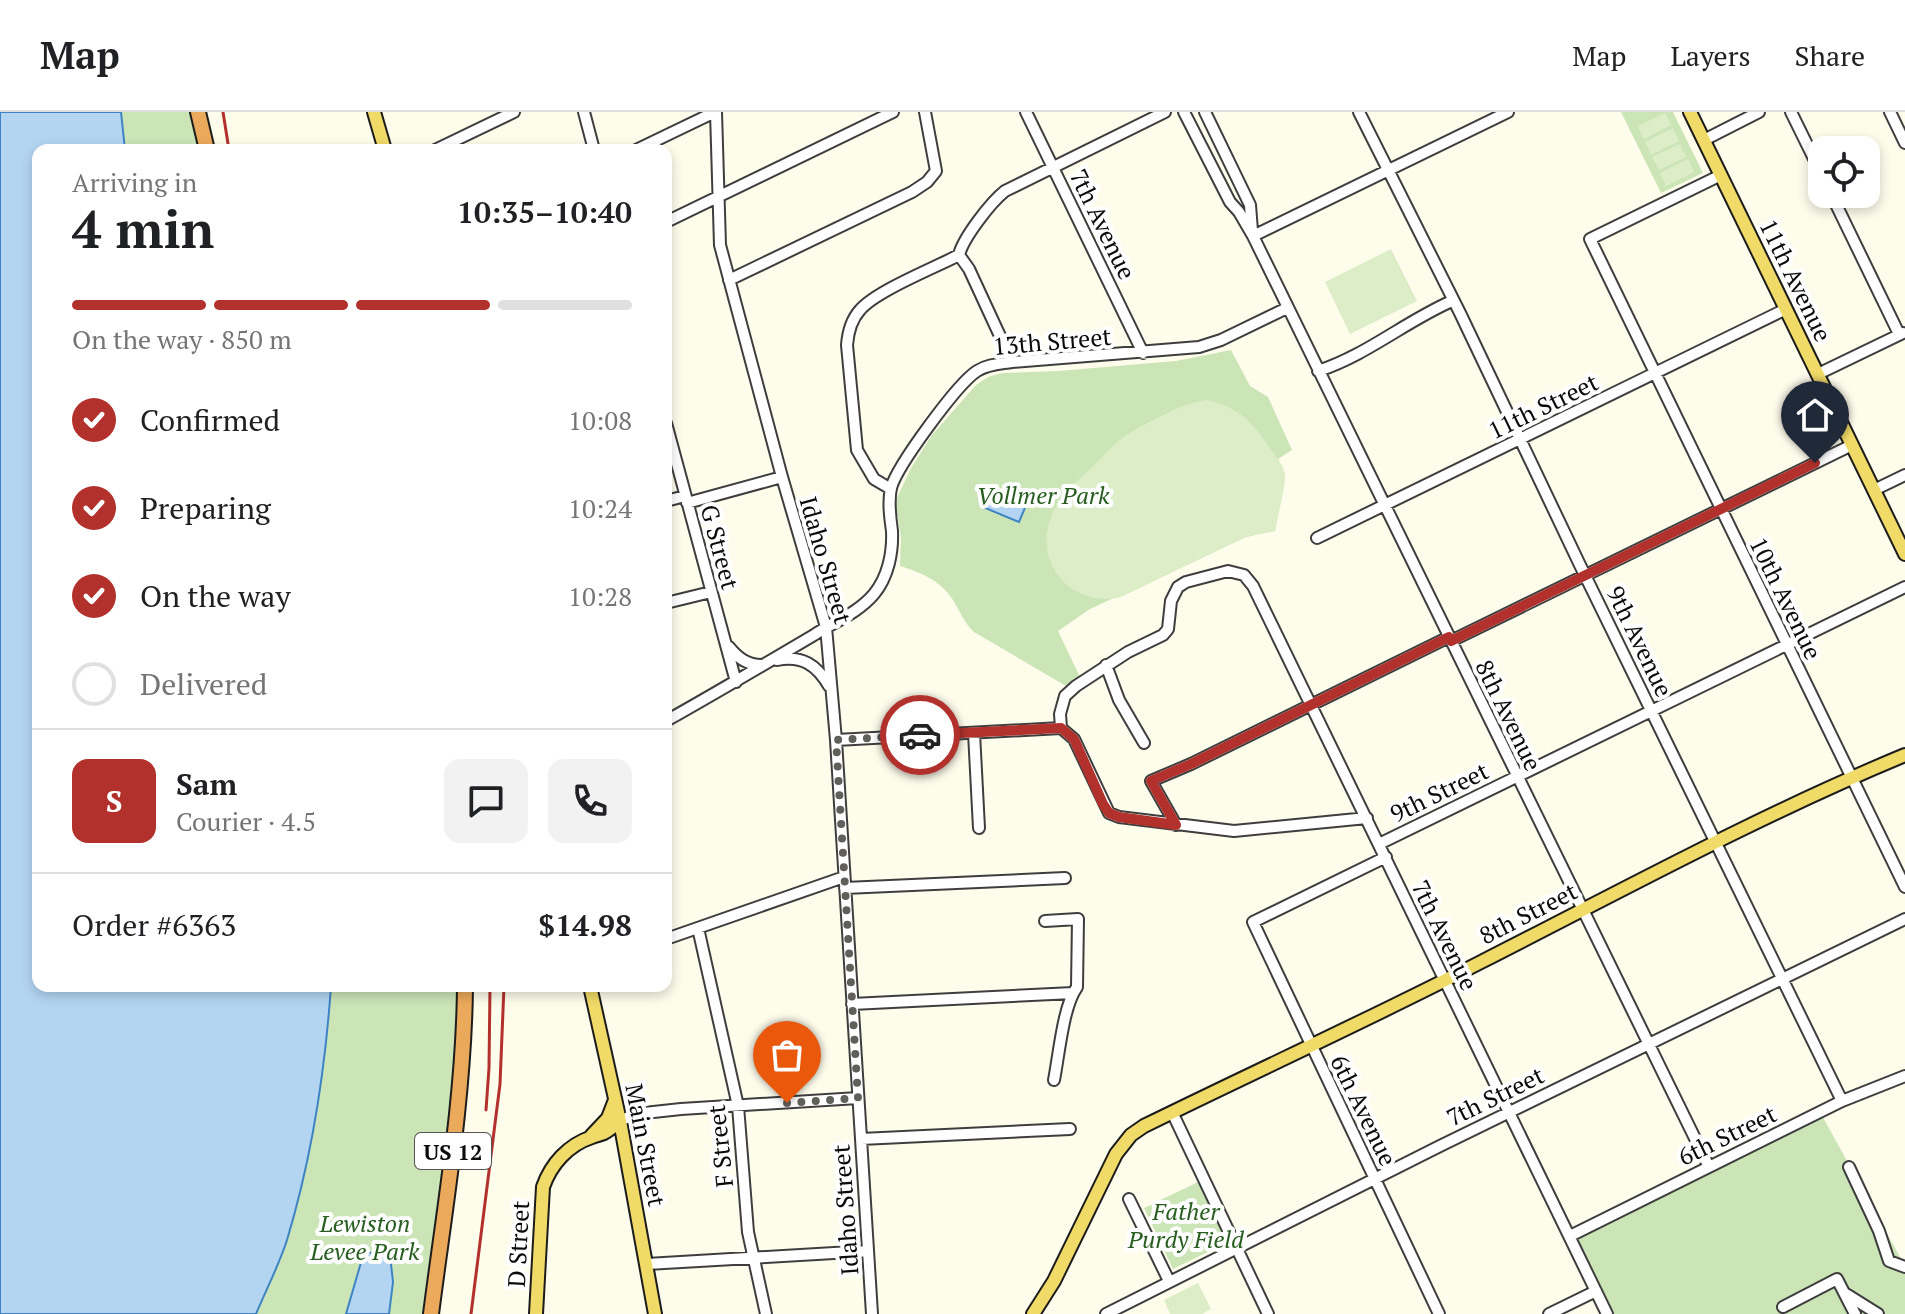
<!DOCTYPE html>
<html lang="en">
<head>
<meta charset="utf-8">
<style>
	:root { --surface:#fff; --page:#f2f2f2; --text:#202124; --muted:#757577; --line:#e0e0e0; --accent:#b2312c }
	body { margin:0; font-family:"PT Serif",serif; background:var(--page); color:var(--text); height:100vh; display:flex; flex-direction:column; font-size:30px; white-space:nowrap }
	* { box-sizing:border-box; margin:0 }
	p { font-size:26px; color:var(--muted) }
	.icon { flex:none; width:44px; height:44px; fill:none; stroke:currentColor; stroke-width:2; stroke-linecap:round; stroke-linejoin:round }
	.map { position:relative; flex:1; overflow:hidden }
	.details { position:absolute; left:32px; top:32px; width:640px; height:848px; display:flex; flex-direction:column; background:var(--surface); border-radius:16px; box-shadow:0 4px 12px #0003 }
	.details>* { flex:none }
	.buttons { position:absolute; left:1808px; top:24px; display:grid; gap:16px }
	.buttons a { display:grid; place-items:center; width:72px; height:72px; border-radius:16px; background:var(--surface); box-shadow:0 4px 12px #0003; font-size:40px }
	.pin { position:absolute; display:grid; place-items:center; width:68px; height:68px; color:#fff; margin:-82px -34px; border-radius:50% 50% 50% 0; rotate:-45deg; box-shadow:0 0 8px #0007 }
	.pin .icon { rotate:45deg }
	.courier { position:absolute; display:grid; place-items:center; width:80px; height:80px; margin:-40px; border:6px solid #b2312c; border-radius:50%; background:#fff; color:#222; box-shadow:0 2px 10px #0007 }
	.headline em { font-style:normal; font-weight:700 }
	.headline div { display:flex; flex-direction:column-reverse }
	.headline { display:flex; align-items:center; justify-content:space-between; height:136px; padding:0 40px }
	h1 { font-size:52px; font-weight:700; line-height:60px }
	.bar { display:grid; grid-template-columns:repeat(4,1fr); gap:12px 8px; align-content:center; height:96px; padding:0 40px }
	.bar i { height:10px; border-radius:6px; background:var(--line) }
	.bar .current { background:var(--accent) }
	.bar p { grid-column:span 4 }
	.line { display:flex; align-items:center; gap:20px; padding:0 40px; border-top:2px solid var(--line) }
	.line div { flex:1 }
	.round { display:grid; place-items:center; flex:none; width:84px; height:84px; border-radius:16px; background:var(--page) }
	ol { padding:0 40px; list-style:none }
	li { display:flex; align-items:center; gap:24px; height:88px }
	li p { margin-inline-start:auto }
	li .icon { padding:8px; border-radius:50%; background:var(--accent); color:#fff; stroke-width:4 }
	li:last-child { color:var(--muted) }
	li i { width:44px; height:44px; border:4px solid var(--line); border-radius:50% }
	header { display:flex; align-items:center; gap:48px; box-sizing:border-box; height:112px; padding:0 40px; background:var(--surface); border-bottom:2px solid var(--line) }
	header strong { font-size:38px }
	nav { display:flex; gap:44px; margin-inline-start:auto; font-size:28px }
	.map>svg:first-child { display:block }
	.green { fill:#cbe5b7 }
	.pitch { fill:#ddedc8 }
	.water { fill:#b3d5f2; stroke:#3e84c4; stroke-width:2 }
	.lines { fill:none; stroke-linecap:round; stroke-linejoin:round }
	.minor-casing { stroke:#3e3e3e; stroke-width:14 }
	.major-casing { stroke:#1c1c1c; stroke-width:16 }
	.highway-casing { stroke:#1c1c1c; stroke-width:18 }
	.minor { stroke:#fff; stroke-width:10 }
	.major { stroke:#f0da68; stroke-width:12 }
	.highway { stroke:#eba95b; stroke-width:14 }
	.rail { stroke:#b2312c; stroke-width:3 }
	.done { stroke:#605f59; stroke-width:8; stroke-dasharray:0 14.4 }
	.route { stroke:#b2312c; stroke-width:10 }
	.labels { text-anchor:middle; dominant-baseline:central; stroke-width:8; stroke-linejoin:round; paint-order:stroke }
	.shield { fill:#fff; stroke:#545454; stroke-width:2 }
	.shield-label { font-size:22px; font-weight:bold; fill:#0b0b0b }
	.street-label { font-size:24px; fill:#0b0b0b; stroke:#fff }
	.park-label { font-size:24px; font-style:italic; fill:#285e20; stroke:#fff }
</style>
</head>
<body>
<header>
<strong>Map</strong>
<nav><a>Map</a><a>Layers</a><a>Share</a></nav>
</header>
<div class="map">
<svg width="1905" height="1202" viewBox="0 0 1905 1202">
	<rect width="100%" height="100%" fill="#fefceb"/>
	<path class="green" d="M121 0H198L207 38H125Z
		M1621 0H1673L1703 61 1661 81Z
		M1231 238 1250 274 1268 285 1292 338 1278 347 1285 363 1275 419 1246 425 1090 497 1058 519 1080 565 1066 574 974 520C964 511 960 499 953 488 940 468 922 461 900 454L901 425 895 390 911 356 932 323 976 273 988 265 1002 261 1058 259 1176 249Z
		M331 874H465L431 1202H256C266 1178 279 1153 287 1128 312 1045 325 960 331 874Z
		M1820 1000 1905 1154V1202H1608L1570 1124Z
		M1198 1070 1228 1130 1173 1157 1144 1096Z"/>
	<path class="pitch" d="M1665 1 1671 13 1644 27 1638 14Z
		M1673 16 1679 29 1651 43 1645 30Z
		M1680 32 1686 45 1659 58 1652 45Z
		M1688 47 1694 60 1666 74 1660 61Z
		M1391 137 1417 189 1350 222 1325 170Z
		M1207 288C1239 295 1252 310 1270 336 1275 343 1284 354 1285 363 1286 372 1277 408 1275 419L1246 425 1121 485C1067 497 1029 445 1055 396 1062 381 1075 371 1087 360 1100 348 1113 332 1128 322 1141 314 1175 296 1189 292 1195 290 1201 289 1207 288Z
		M1198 1171 1211 1197 1202 1202H1170L1164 1188Z"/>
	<path class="water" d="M0 0H121L125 38H38V874H331C325 960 312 1045 287 1128 279 1153 266 1178 256 1202H0Z
		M991 376 1027 391 1019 410 983 395Z
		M364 1140 390 1143 393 1170 389 1202H346Z"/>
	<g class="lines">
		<defs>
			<path id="minor" d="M584 0 594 38
				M716 0 720 133 782 365 826 515 836 628 872 1202
				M1026 0 1143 241
				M1184 0 1230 90 1239 100 1253 124 1709 1055
				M1205 0 1250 93 1252 119
				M1359 0 1460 201 1579 451 1842 989
				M1791 0 1822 63
				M1890 0 1905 31
				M1704 28 1759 0
				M435 38 514 0
				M636 38 715 0
				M1721 63 1590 127 1905 775
				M1831 82 1899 222
				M666 110 893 0
				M1253 124 1508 0
				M959 143 969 157 1012 250
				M729 168 912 80 927 70 936 59 925 0
				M1318 259C1367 243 1406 209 1452 189
				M1818 262 1903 221
				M666 311 736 570
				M891 377 874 367 857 338 847 233C848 220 851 208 860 198 876 179 934 156 959 143 963 126 991 90 1005 79L1165 0
				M1874 378 1905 363
				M666 389 685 384
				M687 391 782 365
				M1317 426 1786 197
				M666 491 711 480
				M1451 529 1852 333
				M729 535C738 546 747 553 762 553
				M777 548C802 543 817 553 829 574
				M1106 553 1119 588 1144 631
				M666 609C716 581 765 552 814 523 834 510 858 501 874 482 888 465 893 441 892 419 890 405 888 390 891 376 897 354 957 272 977 259 988 252 1000 252 1012 250L1199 235 1221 228 1287 196
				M1061 616 1060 602 1065 584 1076 574 1128 540 1163 523 1168 517 1171 489 1178 475 1186 470 1228 459 1244 463 1253 474 1607 1202
				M974 621 979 716
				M836 628 1061 616 1074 627 1109 701 1119 705 1234 719 1367 706
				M1176 713 1151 669 1191 652 1449 525
				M1379 732 1905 475
				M1386 745 1253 810 1439 1202
				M845 776 1065 766
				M1045 809 1078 807 1077 875C1063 894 1059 943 1054 968
				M698 816 738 994 748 1120 766 1202
				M666 827 844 765
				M852 892 1073 881
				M1172 1000 1268 1202
				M620 1009 635 1002 681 997 858 986
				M861 1027 1070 1017
				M1849 1055 1879 1119 1889 1149 1905 1155
				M1129 1087 1169 1169
				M1570 1124 1842 989 1905 964
				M647 1152 868 1139
				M1846 1182 1878 1202
				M1783 1195 1837 1167 1855 1202
				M1106 1202 1440 1034 1905 807
				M1549 1202 1596 1179"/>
			<path id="major" d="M374 0 385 38
				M1690 0 1905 442
				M590 874 620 1009 655 1202
				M591 1024 608 1006 615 988
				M536 1202 543 1075C551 1052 568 1033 592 1025 594 1024 602 1022 604 1021 610 1018 615 1013 620 1009
				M1033 1202 1054 1169 1116 1042 1131 1023 1144 1014C1256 959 1370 907 1481 850 1621 779 1760 703 1905 643"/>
			<path id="highway" d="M198 0 207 38
				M431 1202C445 1093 464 984 465 874"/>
		</defs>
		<use href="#minor" class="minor-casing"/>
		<use href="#major" class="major-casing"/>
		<use href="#highway" class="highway-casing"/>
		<use href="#minor" class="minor"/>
		<use href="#major" class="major"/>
		<use href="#highway" class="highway"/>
		<path class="rail" d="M223 0 229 38
			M486 998 489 956 490 874
			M471 1202 500 972 504 874"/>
	</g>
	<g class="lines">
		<path class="done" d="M787 991 858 986 836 628 920 623"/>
		<path class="route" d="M920 623 1061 616 1074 627 1103 692 1109 701 1119 705 1176 713 1151 669 1191 652 1449 525 1451 529 1815 351"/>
	</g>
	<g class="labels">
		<rect class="shield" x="415" y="1021" width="76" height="36" rx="6"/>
		<g class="shield-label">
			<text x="453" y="1039">US 12</text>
		</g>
		<g class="street-label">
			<text transform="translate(1103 112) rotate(64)">7th Avenue</text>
			<text transform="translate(1796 168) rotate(64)">11th Avenue</text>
			<text transform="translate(1052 229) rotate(-5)">13th Street</text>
			<text transform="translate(1543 294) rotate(-26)">11th Street</text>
			<text transform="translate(720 435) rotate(75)">G Street</text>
			<text transform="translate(826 448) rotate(74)">Idaho Street</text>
			<text transform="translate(1786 486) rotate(64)">10th Avenue</text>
			<text transform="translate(1640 529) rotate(64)">9th Avenue</text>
			<text transform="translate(1509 603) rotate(64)">8th Avenue</text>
			<text transform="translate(1439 680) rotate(-26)">9th Street</text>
			<text transform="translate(1528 801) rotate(-27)">8th Street</text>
			<text transform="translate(1445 823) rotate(64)">7th Avenue</text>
			<text transform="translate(1495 984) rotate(-26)">7th Street</text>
			<text transform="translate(1364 998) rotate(64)">6th Avenue</text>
			<text transform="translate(1727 1023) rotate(-26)">6th Street</text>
			<text transform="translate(646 1033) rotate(79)">Main Street</text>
			<text transform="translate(720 1034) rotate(-96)">F Street</text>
			<text transform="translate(845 1098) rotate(-94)">Idaho Street</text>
			<text transform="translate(518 1132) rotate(-87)">D Street</text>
		</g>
		<g class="park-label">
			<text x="1043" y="383">Vollmer Park</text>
			<text x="1186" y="1099">Father<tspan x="1186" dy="28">Purdy Field</tspan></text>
			<text x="365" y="1111">Lewiston<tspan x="365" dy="28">Levee Park</tspan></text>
		</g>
	</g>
</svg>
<div class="buttons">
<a><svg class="icon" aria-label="locate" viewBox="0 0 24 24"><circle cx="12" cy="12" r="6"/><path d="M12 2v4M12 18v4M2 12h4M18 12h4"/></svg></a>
</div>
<div class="pin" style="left:787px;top:991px;background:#ea580c"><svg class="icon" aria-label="bag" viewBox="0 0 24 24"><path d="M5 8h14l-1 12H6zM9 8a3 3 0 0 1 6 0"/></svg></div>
<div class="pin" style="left:1815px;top:351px;background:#1f2937"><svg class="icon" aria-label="home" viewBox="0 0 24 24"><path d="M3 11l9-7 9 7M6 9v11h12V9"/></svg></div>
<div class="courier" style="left:920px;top:623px"><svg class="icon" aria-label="car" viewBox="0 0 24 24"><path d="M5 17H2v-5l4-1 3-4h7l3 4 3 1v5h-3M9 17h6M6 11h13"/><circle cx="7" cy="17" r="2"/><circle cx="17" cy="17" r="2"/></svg></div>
<section class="details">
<div class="headline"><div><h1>4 min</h1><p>Arriving in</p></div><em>10:35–10:40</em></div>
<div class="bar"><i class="current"></i><i class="current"></i><i class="current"></i><i></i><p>On the way · 850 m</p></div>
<ol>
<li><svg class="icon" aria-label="check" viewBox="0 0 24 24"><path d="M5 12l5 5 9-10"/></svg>Confirmed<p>10:08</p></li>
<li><svg class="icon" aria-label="check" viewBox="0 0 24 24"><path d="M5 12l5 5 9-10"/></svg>Preparing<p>10:24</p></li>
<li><svg class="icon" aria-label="check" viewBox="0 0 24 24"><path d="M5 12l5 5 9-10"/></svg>On the way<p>10:28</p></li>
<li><i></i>Delivered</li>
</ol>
<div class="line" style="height:144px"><b class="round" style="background:var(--accent);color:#fff">S</b><div><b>Sam</b><p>Courier · 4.5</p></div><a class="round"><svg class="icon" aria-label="chat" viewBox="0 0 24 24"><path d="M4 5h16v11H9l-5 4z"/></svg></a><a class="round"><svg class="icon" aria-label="phone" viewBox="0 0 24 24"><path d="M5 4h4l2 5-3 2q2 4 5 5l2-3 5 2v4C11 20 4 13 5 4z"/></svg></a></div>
<div class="line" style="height:104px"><div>Order #6363</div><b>$14.98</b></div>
</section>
</div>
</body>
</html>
